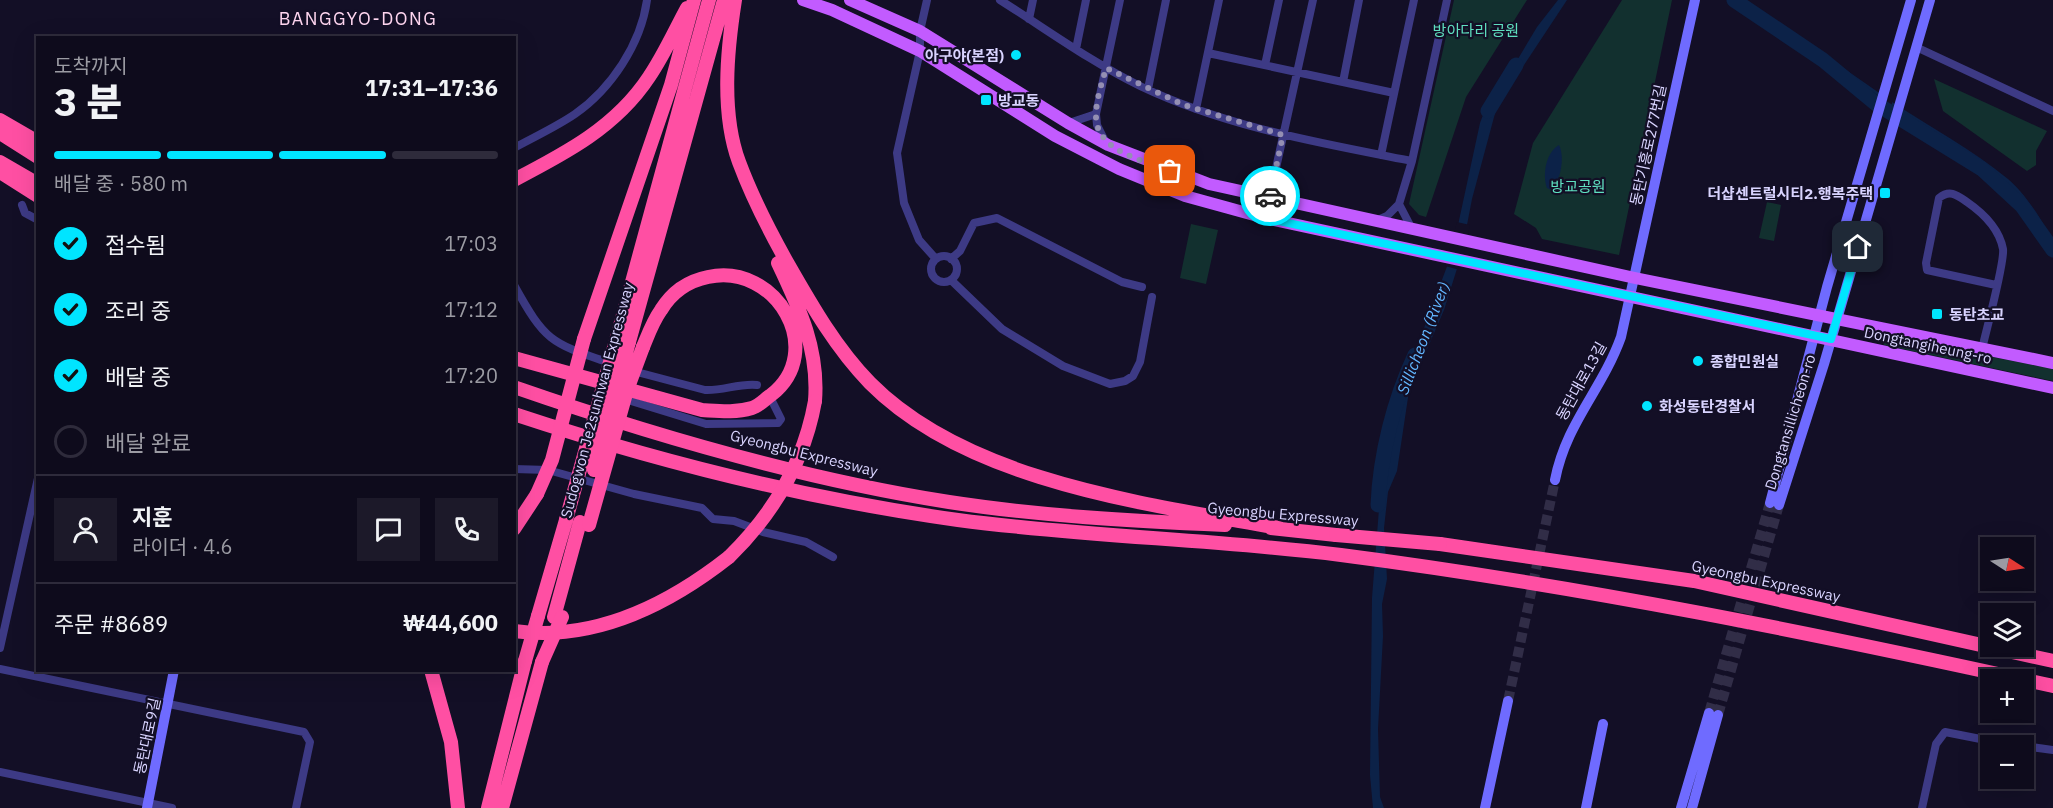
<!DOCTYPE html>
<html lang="ko">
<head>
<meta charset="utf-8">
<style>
	:root { --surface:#0e0b1c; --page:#1c1929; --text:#f1f3f6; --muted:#9b9ba3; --line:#2e2b3b; --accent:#00e5ff }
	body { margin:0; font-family:"IBM Plex Sans","Noto Sans KR",sans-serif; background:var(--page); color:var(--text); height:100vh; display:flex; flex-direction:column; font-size:22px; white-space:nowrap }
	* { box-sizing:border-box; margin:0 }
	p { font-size:20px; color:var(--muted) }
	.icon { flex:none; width:33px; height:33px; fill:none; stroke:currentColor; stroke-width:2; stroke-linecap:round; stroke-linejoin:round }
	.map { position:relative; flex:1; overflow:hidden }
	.side { position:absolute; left:36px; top:36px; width:480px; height:636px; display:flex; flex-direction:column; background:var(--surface); border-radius:0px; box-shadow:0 6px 24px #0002,0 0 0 2px var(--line) }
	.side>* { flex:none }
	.needle { width:39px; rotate:102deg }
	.controls { position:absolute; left:1980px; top:537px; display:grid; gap:12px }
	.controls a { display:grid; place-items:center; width:54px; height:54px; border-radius:0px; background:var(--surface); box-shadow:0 6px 24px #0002,0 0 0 2px var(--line); font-size:30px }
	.pin { position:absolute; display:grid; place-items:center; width:51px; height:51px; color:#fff; margin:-26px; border-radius:12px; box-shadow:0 3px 9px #0006 }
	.courier { position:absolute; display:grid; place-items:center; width:60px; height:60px; margin:-30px; border:4px solid #00e5ff; border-radius:50%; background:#fff; color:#222; box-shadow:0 2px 8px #0007 }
	.overview em { font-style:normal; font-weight:800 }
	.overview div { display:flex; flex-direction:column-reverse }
	.overview { display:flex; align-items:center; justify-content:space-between; height:102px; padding:0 18px }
	h1 { font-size:39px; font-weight:800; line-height:45px }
	.bar { display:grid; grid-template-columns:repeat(4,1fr); gap:9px 6px; align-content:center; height:72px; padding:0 18px }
	.bar i { height:8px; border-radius:4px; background:var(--line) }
	.bar .active { background:var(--accent) }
	.bar p { grid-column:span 4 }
	.line { display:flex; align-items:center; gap:15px; padding:0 18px; border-top:2px solid var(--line) }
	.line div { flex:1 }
	.round { display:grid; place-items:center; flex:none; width:63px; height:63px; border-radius:0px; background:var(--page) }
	ol { padding:0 18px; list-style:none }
	li { display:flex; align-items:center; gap:18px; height:66px }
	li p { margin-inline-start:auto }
	li .icon { padding:6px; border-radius:50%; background:var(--accent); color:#111; stroke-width:4 }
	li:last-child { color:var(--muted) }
	li i { width:33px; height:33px; border:3px solid var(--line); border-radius:50% }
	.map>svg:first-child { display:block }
	.green { fill:#12302f }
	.water { fill:#0c2248 }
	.pier { fill:#130f26 }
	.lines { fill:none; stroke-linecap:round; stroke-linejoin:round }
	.river { stroke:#0c2248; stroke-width:15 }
	.secondary-tunnel { stroke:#312d47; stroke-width:10; stroke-dasharray:10 5; stroke-linecap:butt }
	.street { stroke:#3d3a85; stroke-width:8 }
	.secondary { stroke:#6f6bff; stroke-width:10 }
	.primary { stroke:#c25bff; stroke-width:12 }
	.highway { stroke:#ff4fa3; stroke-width:14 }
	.highway-bridge { stroke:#ff4fa3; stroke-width:14 }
	.done { stroke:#948fb3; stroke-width:6; stroke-dasharray:0 10.8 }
	.route { stroke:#00e5ff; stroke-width:8 }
	.poi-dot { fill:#00e5ff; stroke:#130f26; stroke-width:2 }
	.labels { text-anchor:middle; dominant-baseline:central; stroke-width:4.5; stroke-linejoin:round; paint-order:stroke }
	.park-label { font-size:15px; fill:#5fe0c0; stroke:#130f26 }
	.poi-label { font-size:15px; font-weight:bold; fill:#d9d4ff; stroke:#130f26; text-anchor:start }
	.street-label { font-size:15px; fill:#d9d4ff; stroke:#130f26 }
	.water-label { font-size:16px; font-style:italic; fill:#62b6ff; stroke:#130f26 }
	.quarter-label { font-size:18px; letter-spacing:1.5px; fill:#ffd6f0; stroke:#130f26 }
</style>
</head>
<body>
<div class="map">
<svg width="2053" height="808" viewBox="0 0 2053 808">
	<rect width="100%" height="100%" fill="#130f26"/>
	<path class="green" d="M1454 0H1527L1466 97 1426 217 1419 215 1409 204Z
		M1622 0H1672L1619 255 1542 239 1536 228 1514 214 1533 143Z
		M1934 79 2047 131 2036 151V165L2027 171 1943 111Z
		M1767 202 1781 205 1774 241 1759 238Z
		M1191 224 1218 230 1206 284 1180 278Z
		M1886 336 2053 369V381L1884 345 1883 339Z"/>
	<path class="water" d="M1558 0H1567L1497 106 1472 199 1461 256 1444 310 1409 391 1397 471 1388 492 1384 528 1387 579 1382 604 1383 636 1378 729 1380 797 1384 808H1373L1370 775 1372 598 1383 458 1408 371 1452 253 1480 123 1489 99 1497 94 1537 27Z
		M1739 0H1745L1888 99 1886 101Z
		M1892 102C1930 127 1973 150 2008 179 2024 192 2053 232 2053 253L2003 179 1892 106Z
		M1559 145C1565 157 1561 181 1551 190L1547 188C1542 175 1546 152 1559 145Z"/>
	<path class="pier" d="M1457 222 1470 225 1460 270 1445 266Z"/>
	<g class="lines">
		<path class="river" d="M1734 0 1823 60 1875 103 1982 169 2022 206 2053 250
			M1488 111 1516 65
			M1378 505C1380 455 1394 400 1415 355"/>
		<path class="secondary-tunnel" d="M1508 701 1555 480
			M1709 713 1770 503
			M1718 715 1779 505"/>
		<path class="street" d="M927 0 920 31V51L897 153 904 203 919 240 936 259
			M1000 0C1046 29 1091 62 1140 86 1226 127 1320 143 1412 161
			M1029 19 1033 0
			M1916 47 2053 111
			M1076 49 1086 0
			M1208 53 1394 93
			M1265 65 1279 0
			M1343 82 1359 0
			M1148 89 1166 0
			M1196 109 1219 0
			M1096 114 1120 0
			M1069 123 1096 114 1097 125 1105 141
			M514 148C534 137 556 127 575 114 611 89 641 44 647 0
			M1381 155 1414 0
			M1399 204 1412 161 1447 0
			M22 205 25 213 38 220
			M1265 218 1313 0
			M1378 220 1387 216 1399 204 1412 229
			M931 269a13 13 0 1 1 26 0a13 13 0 1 1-26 0Z
			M951 259 960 251 974 223 997 218 1122 282 1142 287
			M951 280 1002 329 1063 366 1110 384 1125 381 1133 376 1140 362 1152 297
			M514 285C546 343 551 343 613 364
			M1982 349C1986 331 2005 262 2003 249 1999 228 1983 213 1967 202 1957 195 1950 189 1939 198L1926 263 1927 270 1996 285
			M633 371 705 390C723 391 739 383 757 385
			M631 401 706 424 778 423 781 419 771 399
			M514 469 548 470 634 494 702 508 713 519 734 521 763 532 806 542 833 557
			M0 648 38 478
			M0 669 304 732 310 742 296 808
			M2024 746 2053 750
			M0 772 172 808
			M1922 808 1936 744 1945 732 2016 746"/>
		<path class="secondary" d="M1555 480C1566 423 1602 390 1621 337L1695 0
			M1770 503 1827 287 1911 0
			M1779 505 1824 364 1930 0
			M147 808 174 670
			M1485 808 1508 701
			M1586 808 1603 724
			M1681 808 1709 713
			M1692 808 1718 715"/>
		<path class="primary" d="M803 0 832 10 920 51 1055 136 1119 169 1185 196 1265 218 2053 388
			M850 0 920 31 1068 123 1108 145 1209 184 1635 278 2053 363"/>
		<path class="highway" d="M735 0C727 51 721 113 739 162 752 197 770 232 788 264 812 306 836 348 870 383 968 482 1147 504 1279 528
			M0 120 38 142
			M0 133 38 157
			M0 162 38 184
			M0 172 38 196
			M514 180C566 153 616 127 649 77 664 55 675 30 687 8
			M778 263C800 309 819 350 815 401
			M617 337 709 0
			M584 339 671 85 694 0
			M629 342 724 0
			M514 358 702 410C719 411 735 413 752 408 759 406 765 399 771 395 828 351 776 262 708 277 688 281 672 292 661 310 653 321 648 335 643 347
			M514 387C655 436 802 479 949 502 1040 516 1132 521 1225 525
			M514 414C659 462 806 499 958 520 1085 537 1214 539 1341 555 1581 586 1817 634 2053 686
			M1271 528 1336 535
			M514 529 537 494
			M1440 544 1694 581 2053 661
			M538 616 566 520
			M554 617 580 522
			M514 631C594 642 668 605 729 557
			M431 670 451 742 458 808
			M488 808 525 661
			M502 808 542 662"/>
		<path class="highway-bridge" d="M594 470 629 342
			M537 494 552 460 584 339
			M566 520 617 337
			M589 525 627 390 643 347
			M1336 535 1440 544
			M729 557C774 513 804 463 815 401
			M525 661 538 616
			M542 662 562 617"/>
	</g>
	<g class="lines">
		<path class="done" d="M1170 171C1143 160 1095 151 1096 115 1096 100 1102 83 1106 68L1184 105 1283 135 1270 196"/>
		<path class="route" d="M1270 196 1265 218 1831 339 1858 247"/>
	</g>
	<g class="poi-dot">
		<circle cx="1016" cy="55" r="6"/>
		<rect x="980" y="94" width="12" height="12" rx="3"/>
		<rect x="1879" y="187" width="12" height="12" rx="3"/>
		<rect x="1931" y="308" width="12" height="12" rx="3"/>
		<circle cx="1698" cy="361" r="6"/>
		<circle cx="1647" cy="406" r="6"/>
	</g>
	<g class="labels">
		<g class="park-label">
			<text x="1476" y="30">방아다리 공원</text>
			<text x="1578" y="186">방교공원</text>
		</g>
		<g class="poi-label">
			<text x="1004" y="55" text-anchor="end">아구야(본점)</text>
			<text x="998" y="100">방교동</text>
			<text x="1873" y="193" text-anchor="end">더샵센트럴시티2.행복주택</text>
			<text x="1949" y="314">동탄초교</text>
			<text x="1710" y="361">종합민원실</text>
			<text x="1659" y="406">화성동탄경찰서</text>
		</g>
		<g class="street-label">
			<text transform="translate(1648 145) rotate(-78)">동탄기흥로277번길</text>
			<text transform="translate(1928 345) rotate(12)">Dongtangiheung-ro</text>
			<text transform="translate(1581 381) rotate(-61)">동탄대로13길</text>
			<text transform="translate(597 400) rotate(-75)">Sudogwon Je2sunhwan Expressway</text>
			<text transform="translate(1790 422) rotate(-73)">Dongtansillicheon-ro</text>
			<text transform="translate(804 453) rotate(14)">Gyeongbu Expressway</text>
			<text transform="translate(1283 514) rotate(5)">Gyeongbu Expressway</text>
			<text transform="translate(1766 581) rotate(12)">Gyeongbu Expressway</text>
			<text transform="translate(147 736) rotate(-78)">동탄대로9길</text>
		</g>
		<g class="water-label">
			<text transform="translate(1423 338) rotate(-69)">Sillicheon (River)</text>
		</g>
		<g class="quarter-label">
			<text x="358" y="18">BANGGYO-DONG</text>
		</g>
	</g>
</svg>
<div class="controls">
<a><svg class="needle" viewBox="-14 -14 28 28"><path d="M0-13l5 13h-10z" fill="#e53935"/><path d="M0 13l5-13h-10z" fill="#9b9ba3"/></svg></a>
<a><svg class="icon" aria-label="layers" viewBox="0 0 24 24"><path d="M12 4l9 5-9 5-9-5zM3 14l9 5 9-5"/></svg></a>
<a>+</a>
<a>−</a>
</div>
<div class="pin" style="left:1170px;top:171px;background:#ea580c"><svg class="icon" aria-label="bag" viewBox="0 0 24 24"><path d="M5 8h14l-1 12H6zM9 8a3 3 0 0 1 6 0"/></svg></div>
<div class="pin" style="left:1858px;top:247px;background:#1f2937"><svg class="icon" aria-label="home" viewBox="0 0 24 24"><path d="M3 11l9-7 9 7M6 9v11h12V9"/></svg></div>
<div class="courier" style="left:1270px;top:196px"><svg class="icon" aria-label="car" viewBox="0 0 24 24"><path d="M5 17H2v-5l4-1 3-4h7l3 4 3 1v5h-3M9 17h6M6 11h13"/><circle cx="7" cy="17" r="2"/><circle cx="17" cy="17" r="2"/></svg></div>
<section class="side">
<div class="overview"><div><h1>3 분</h1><p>도착까지</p></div><em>17:31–17:36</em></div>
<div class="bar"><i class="active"></i><i class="active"></i><i class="active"></i><i></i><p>배달 중 · 580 m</p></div>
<ol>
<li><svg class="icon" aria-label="check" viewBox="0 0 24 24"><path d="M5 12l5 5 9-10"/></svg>접수됨<p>17:03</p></li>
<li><svg class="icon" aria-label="check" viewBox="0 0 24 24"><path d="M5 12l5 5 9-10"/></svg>조리 중<p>17:12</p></li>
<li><svg class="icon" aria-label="check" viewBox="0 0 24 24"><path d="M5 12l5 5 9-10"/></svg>배달 중<p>17:20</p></li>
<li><i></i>배달 완료</li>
</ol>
<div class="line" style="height:108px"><a class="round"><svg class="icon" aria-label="person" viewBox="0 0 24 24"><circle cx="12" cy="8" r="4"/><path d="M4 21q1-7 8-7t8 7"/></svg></a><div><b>지훈</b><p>라이더 · 4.6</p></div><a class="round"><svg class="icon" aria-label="chat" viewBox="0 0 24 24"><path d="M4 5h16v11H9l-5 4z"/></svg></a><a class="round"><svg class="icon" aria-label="phone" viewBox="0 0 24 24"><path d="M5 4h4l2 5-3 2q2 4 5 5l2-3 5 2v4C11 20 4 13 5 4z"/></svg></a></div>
<div class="line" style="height:78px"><div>주문 #8689</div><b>₩44,600</b></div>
</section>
</div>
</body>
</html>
